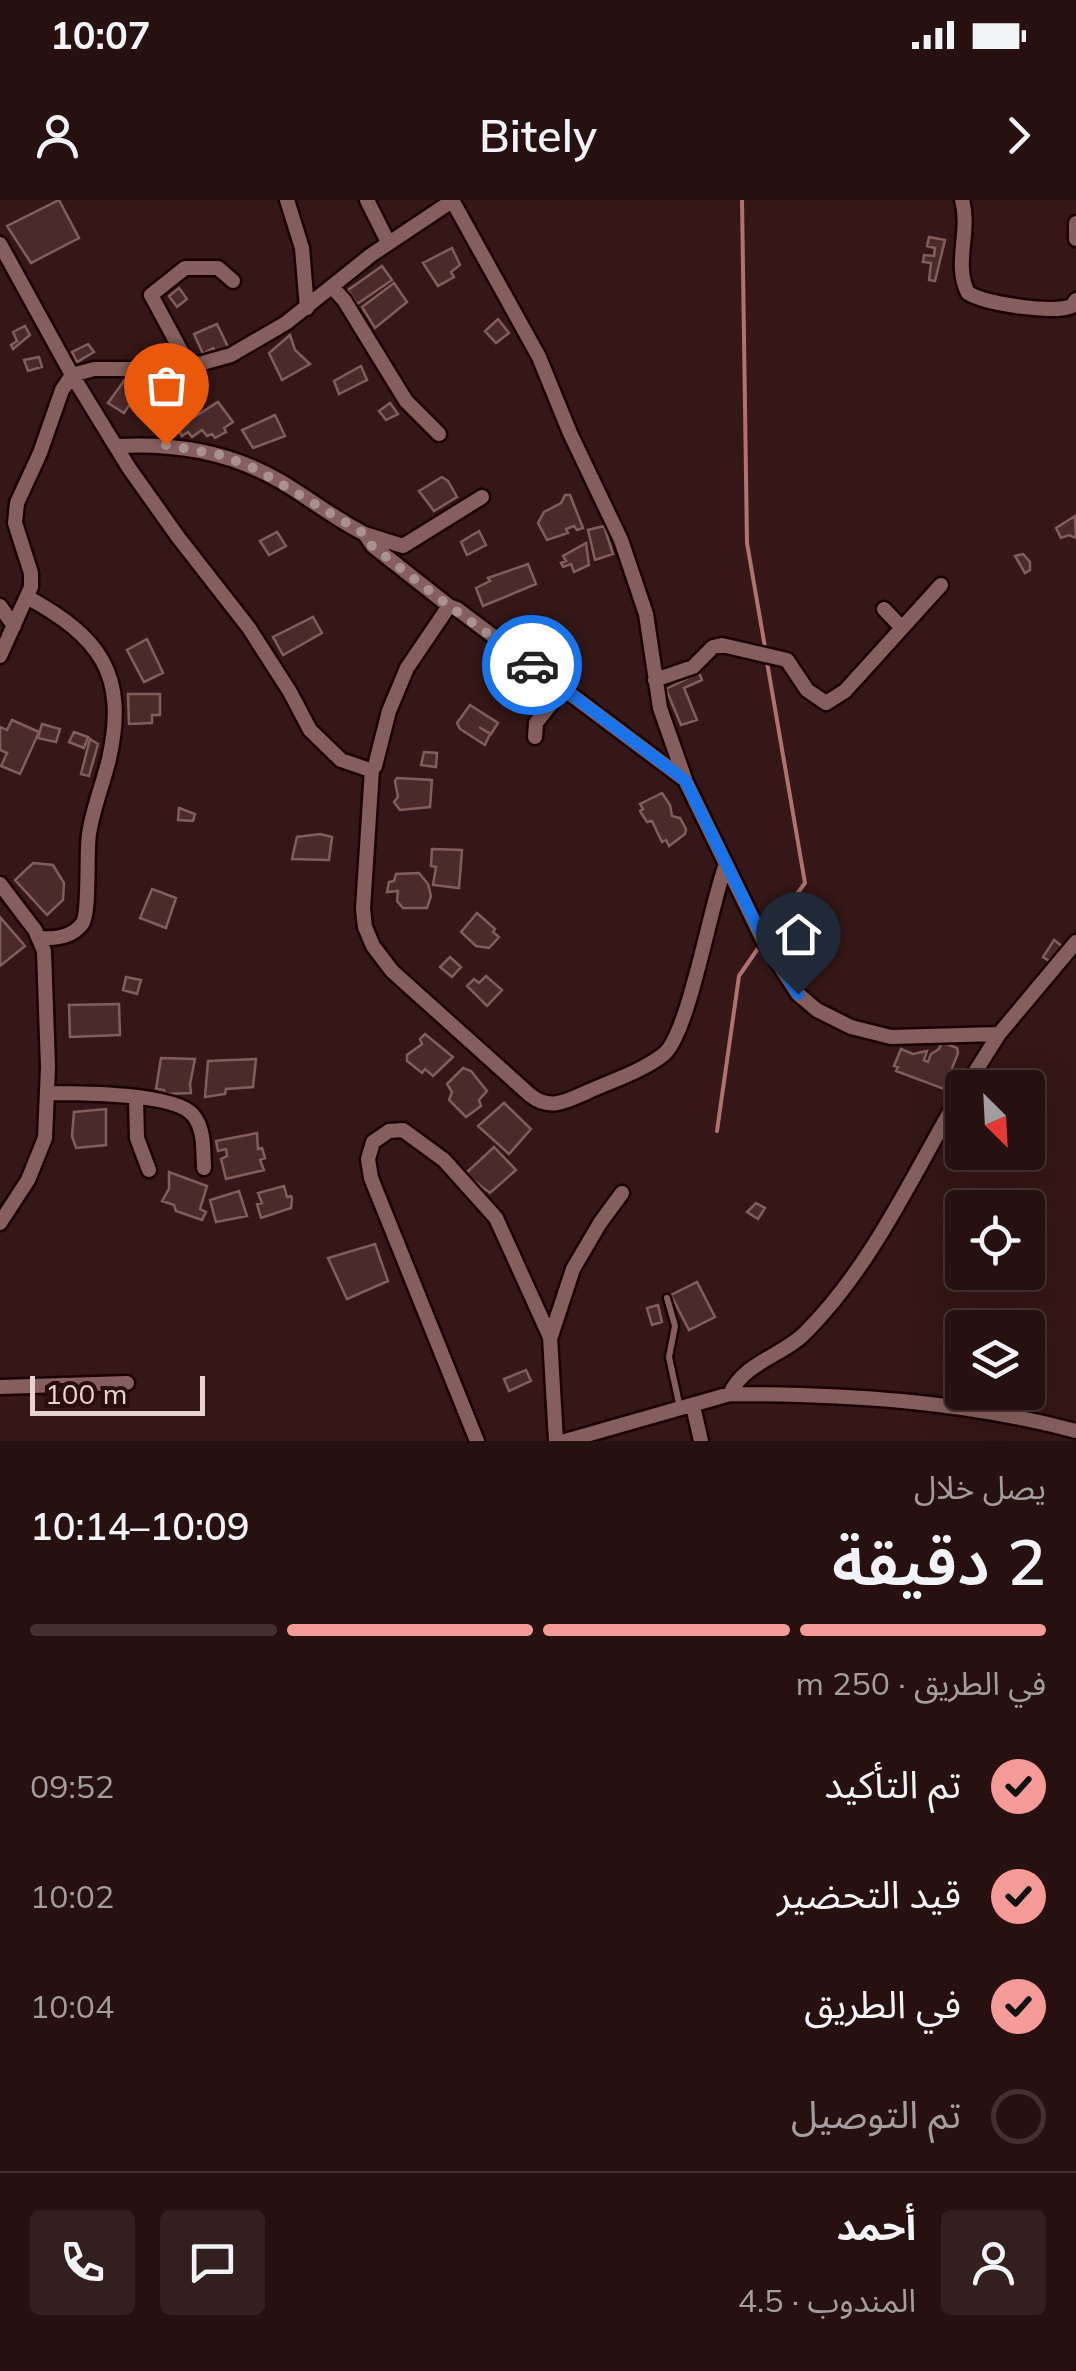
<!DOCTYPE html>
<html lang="ar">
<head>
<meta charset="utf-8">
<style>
	:root { --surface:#271110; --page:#331f1e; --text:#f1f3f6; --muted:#a49d9f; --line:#433130; --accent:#f59b97 }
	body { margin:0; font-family:Mulish,"Noto Sans Arabic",sans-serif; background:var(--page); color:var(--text); direction:rtl; height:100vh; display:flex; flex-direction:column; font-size:38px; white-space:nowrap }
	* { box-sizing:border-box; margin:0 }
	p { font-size:32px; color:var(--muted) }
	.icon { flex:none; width:55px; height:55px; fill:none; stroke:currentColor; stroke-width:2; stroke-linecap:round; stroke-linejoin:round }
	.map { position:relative; height:1241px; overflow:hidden; direction:ltr }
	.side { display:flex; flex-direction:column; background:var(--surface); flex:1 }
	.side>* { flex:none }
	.needle { width:65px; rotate:156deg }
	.tools { position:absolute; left:945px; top:870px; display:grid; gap:20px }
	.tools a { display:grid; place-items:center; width:100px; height:100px; border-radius:10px; background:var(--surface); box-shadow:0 10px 40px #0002,0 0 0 2px var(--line); font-size:50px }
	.scale { position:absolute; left:30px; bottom:25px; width:175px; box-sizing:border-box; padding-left:10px; border:5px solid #e8d3d1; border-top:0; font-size:28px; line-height:35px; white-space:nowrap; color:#e8d3d1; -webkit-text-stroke:8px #2a0d0d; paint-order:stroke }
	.pin { position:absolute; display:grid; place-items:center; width:85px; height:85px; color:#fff; margin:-102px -42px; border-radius:50% 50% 50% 0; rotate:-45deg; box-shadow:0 0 10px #0007 }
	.pin .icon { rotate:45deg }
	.courier { position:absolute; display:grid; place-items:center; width:100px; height:100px; margin:-50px; border:8px solid #1a73e8; border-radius:50%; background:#fff; color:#222; box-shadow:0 2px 12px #0007 }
	.headline em { font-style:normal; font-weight:600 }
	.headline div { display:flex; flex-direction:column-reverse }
	.headline { display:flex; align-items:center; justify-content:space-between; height:170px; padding:0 30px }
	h1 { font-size:65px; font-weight:600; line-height:75px }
	.bar { display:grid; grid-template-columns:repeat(4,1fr); gap:15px 10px; align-content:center; height:120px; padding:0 30px }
	.bar i { height:12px; border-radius:8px; background:var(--line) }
	.bar .on { background:var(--accent) }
	.bar p { grid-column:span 4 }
	.line { display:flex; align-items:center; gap:25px; padding:0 30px; border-top:2px solid var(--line) }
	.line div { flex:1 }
	.round { display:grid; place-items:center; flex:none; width:105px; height:105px; border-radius:10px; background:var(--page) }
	ol { padding:0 30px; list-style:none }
	li { display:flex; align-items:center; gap:30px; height:110px }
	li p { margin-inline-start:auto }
	li .icon { padding:10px; border-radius:50%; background:var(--accent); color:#111; stroke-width:4 }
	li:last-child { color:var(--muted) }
	li i { width:55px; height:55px; border:5px solid var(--line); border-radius:50% }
	.status { display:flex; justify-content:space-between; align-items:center; height:70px; padding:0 50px; background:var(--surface); direction:ltr }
	.status svg { height:28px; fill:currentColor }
	header { display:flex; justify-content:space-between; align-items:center; height:130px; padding:0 30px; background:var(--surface); font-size:45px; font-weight:600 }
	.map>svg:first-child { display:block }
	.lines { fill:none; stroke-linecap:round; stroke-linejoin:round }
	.stream { stroke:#af7270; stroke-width:4 }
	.building { fill:#4b2b2a; stroke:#825e5b; stroke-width:2.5 }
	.lane-casing { stroke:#1a0203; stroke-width:11 }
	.street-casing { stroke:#1a0203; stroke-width:19 }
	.lane { stroke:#845f5d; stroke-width:6 }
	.street { stroke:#845f5d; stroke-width:14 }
	.done { stroke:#a99190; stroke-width:10; stroke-dasharray:0 18 }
	.route { stroke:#1a73e8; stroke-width:12 }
</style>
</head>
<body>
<div class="status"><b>10:07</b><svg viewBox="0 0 49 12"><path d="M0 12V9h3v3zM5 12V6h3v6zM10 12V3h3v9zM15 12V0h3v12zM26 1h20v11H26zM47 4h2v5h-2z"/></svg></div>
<header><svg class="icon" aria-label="forward" viewBox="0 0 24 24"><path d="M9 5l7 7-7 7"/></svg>Bitely<svg class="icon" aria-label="person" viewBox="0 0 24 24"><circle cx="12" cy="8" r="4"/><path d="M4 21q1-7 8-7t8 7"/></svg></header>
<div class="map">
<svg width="1076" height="1241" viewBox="0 0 1076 1241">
	<rect width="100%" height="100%" fill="#341716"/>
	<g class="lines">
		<path class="stream" d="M742 0 747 343 766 453
			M766 736 805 683 767 462
			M717 931 739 776 761 744"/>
	</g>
	<path class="building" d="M59 0 79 38 31 63 7 26Z
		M929 37 945 40 935 81 929 80 931 63 923 62 924 55 934 56 935 48 927 46Z
		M452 48 460 65 451 72 454 77 438 86 423 63Z
		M382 66 392 80 357 104 348 90Z
		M394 83 407 102 375 128 362 107Z
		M179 88 187 99 177 107 169 96Z
		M498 119 509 133 496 143 485 131Z
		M217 124 229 149 218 154 213 148 203 154 194 134Z
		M25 126 30 135 13 149 11 145 17 141 13 132Z
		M290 135 295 150 310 164 282 180 269 153Z
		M88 144 94 152 77 162 72 152Z
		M39 157 42 167 28 171 24 160Z
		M361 166 367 180 339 194 334 181Z
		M126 178 164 181 161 192 140 189 124 213 108 203Z
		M218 202 233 222 224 228 226 232 215 238 212 234 207 236 202 230 192 237 188 232 182 236 177 228Z
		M390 203 398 214 386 220 379 211Z
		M275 215 285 236 253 248 242 230Z
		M442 277 448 281 457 297 434 311 419 291Z
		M565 295H570L583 328 577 330 574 326 566 329 568 333 547 340 538 323 544 312 561 303Z
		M1075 316 1076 338 1069 335 1061 338 1056 328Z
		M604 326 613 354 595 360 588 330Z
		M479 331 486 345 467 355 461 342Z
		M277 332 286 346 269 355 260 341Z
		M586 343 589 365 574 372 571 364 563 367 561 363 566 361 563 356Z
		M1023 354 1030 362V370L1025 373 1015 356Z
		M528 364 536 384 483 406 476 388 490 381 488 378Z
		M313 417 322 433 283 455 273 437Z
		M147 439 163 473 144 482 127 450Z
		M699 473 702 480 684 488 697 520 681 525 666 489Z
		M128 494H160V515H152V523L129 524Z
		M470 505 498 523 491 534 479 527 490 534 485 545 460 529 457 523Z
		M12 520 39 532 20 574 1 566 7 553 0 550V527L7 530Z
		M42 524 60 529 56 542 38 538Z
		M74 532 88 537 84 548 69 542Z
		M90 539 98 544 89 576 81 574Z
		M424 552 437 553 436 567 421 565Z
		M397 578 432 580 430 607 400 610 394 602 398 597 395 581Z
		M662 593 670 605 672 616 680 618 686 629 685 634 669 646 666 640 662 642 652 621 647 622 640 611 643 609 640 604Z
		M179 608 195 614 193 621 178 620Z
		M320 634 332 637 329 660 292 659 297 637Z
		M432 649 462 650 459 688 433 685 436 667 431 666Z
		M33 663 53 665 64 683 63 700 47 715 15 680Z
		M419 673 428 684 431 696 427 708H403L397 701 398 691 387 692 389 682 394 681 396 674Z
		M152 689 176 698 166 728 140 718Z
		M477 713 495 729 493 732 499 737 489 748 476 746 461 732Z
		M0 717 25 746 0 766Z
		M1054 740 1062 746 1051 762 1043 757Z
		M450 757 461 767 452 777 440 767Z
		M486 776 502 790 487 806 467 786 474 779 479 783Z
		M126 777 141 780 137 794 123 790Z
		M119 804 120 835 70 837 69 805Z
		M425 834 453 857 433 876 425 869 422 873 407 861V855L422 844 420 839Z
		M942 842 957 848 958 853 944 889 896 871 898 867 894 866 901 849 913 854 927 851 924 860 928 862 931 854 939 849Z
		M161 858 195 859 190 884 191 893 165 894 164 890 156 889Z
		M256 859 253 887 226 889 225 894 205 897 208 861Z
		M463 868 471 871 487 891 479 900 481 906 466 917 449 900 452 892 447 884Z
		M504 903 531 929 509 954 478 926Z
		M106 909V945L76 948 72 936 74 912Z
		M257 933 258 949 262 948 265 958 260 960 264 970 226 979 221 959 227 956 226 949 218 951 216 941Z
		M494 947 516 970 490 993 465 974Z
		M169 972 207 986 200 1009 206 1012 202 1020 176 1011 174 1005 162 1001 169 989Z
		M284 986 287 997 291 996 292 999 291 1008 261 1018 257 1004 262 1003 258 993Z
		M239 991 247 1016 216 1022 210 1000Z
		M756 1003 765 1008 758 1019 747 1012Z
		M375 1044 388 1081 347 1099 328 1058Z
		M697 1082 715 1117 689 1130 671 1095Z
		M658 1105 662 1122 652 1125 647 1108Z
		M526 1170 531 1181 509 1191 504 1179Z"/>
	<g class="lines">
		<defs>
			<path id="lane" d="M667 1098 675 1126 669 1157 680 1208"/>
			<path id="street" d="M287 0 302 48 307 108
				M367 0 388 42
				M452 0 539 157 570 233 621 340 646 414 660 508 685 579
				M962 0C971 31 953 64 968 93 986 104 1054 114 1072 106L1076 100
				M1076 23V39
				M0 44 72 175 129 268 178 337 249 428 290 492 310 530 341 560 370 570 375 566 389 511 407 468 449 406 457 409 685 580 763 740 798 794 817 810 851 827 891 837 999 834
				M332 87 344 100 406 201 439 234
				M186 160 151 95 185 68H218L233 81
				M116 246C174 243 228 251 280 281 309 298 335 319 365 334L373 346 449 406
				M365 334 403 346 482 297
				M27 397C100 437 128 474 109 559 103 584 93 608 89 634 86 654 90 714 82 724 72 737 54 739 40 738
				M0 406 14 426
				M884 409 902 428
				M0 456 31 387V373L15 323 17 303 40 253 62 190 72 175 94 169H155L186 160 199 164 231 155 286 123 371 55 452 1
				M655 480 693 467 713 447 722 445 787 460 807 490 826 503 845 491 941 385
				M535 537 536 523 563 489
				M372 569 363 709 365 727 373 746 392 771 530 895C550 911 567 901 587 892 611 881 643 871 664 854 689 833 711 702 726 664
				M0 684 35 730 44 751 48 867 45 938 28 980 0 1023
				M965 888 999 834 1076 742
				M49 893C78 893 175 893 193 915 205 929 203 951 204 968
				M136 899 137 938 149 970
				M551 1136 573 1069 600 1023 622 993
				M0 1187 127 1183
				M730 1194C846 1194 964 1201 1076 1231
				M693 1206 701 1241
				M477 1241 371 978 368 959 373 942 389 931 403 930 444 960 496 1018 550 1137 556 1241
				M565 1241 730 1194C744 1162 785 1155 807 1131 874 1063 914 972 962 891"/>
		</defs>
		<use href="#lane" class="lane-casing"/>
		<use href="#street" class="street-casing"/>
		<use href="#lane" class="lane"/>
		<use href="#street" class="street"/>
	</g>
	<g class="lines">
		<path class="done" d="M166 245 221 255 256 269 365 334 372 346 449 406 532 465"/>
		<path class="route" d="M532 465 685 580 764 740 798 794"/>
	</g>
</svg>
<div class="tools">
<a><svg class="needle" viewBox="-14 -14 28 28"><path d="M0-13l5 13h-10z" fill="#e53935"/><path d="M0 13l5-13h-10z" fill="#a49d9f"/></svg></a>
<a><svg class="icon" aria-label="locate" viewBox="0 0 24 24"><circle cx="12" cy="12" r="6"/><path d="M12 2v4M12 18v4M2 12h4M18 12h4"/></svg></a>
<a><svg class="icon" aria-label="layers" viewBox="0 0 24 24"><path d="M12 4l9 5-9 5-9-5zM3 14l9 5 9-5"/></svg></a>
</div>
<div class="scale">100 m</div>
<div class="pin" style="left:166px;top:245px;background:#ea580c"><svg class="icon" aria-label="bag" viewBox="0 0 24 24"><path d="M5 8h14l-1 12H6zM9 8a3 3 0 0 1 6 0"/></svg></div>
<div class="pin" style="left:798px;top:794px;background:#1f2937"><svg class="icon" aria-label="home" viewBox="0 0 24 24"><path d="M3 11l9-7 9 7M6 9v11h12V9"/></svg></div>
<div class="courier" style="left:532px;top:465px"><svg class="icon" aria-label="car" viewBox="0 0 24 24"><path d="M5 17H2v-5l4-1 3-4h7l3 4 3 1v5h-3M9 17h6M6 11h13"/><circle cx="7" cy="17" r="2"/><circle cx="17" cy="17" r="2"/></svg></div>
</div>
<section class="side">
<div class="headline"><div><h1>2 دقيقة</h1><p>يصل خلال</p></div><em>10:09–10:14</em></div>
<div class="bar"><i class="on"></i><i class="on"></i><i class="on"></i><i></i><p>في الطريق · 250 m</p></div>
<ol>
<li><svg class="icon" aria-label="check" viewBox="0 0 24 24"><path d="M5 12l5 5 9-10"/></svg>تم التأكيد<p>09:52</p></li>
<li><svg class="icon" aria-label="check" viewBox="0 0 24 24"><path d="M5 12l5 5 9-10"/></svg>قيد التحضير<p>10:02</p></li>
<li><svg class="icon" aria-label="check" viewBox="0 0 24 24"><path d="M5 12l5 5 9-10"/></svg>في الطريق<p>10:04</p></li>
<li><i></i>تم التوصيل</li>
</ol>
<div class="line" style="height:180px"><a class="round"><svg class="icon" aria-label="person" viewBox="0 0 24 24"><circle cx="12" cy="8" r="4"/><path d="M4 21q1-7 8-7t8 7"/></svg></a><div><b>أحمد</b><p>المندوب · 4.5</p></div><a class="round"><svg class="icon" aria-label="chat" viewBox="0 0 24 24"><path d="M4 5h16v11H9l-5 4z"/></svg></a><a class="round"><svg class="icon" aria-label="phone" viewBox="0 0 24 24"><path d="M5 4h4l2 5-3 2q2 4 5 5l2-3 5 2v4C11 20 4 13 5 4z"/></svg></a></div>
</section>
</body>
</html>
